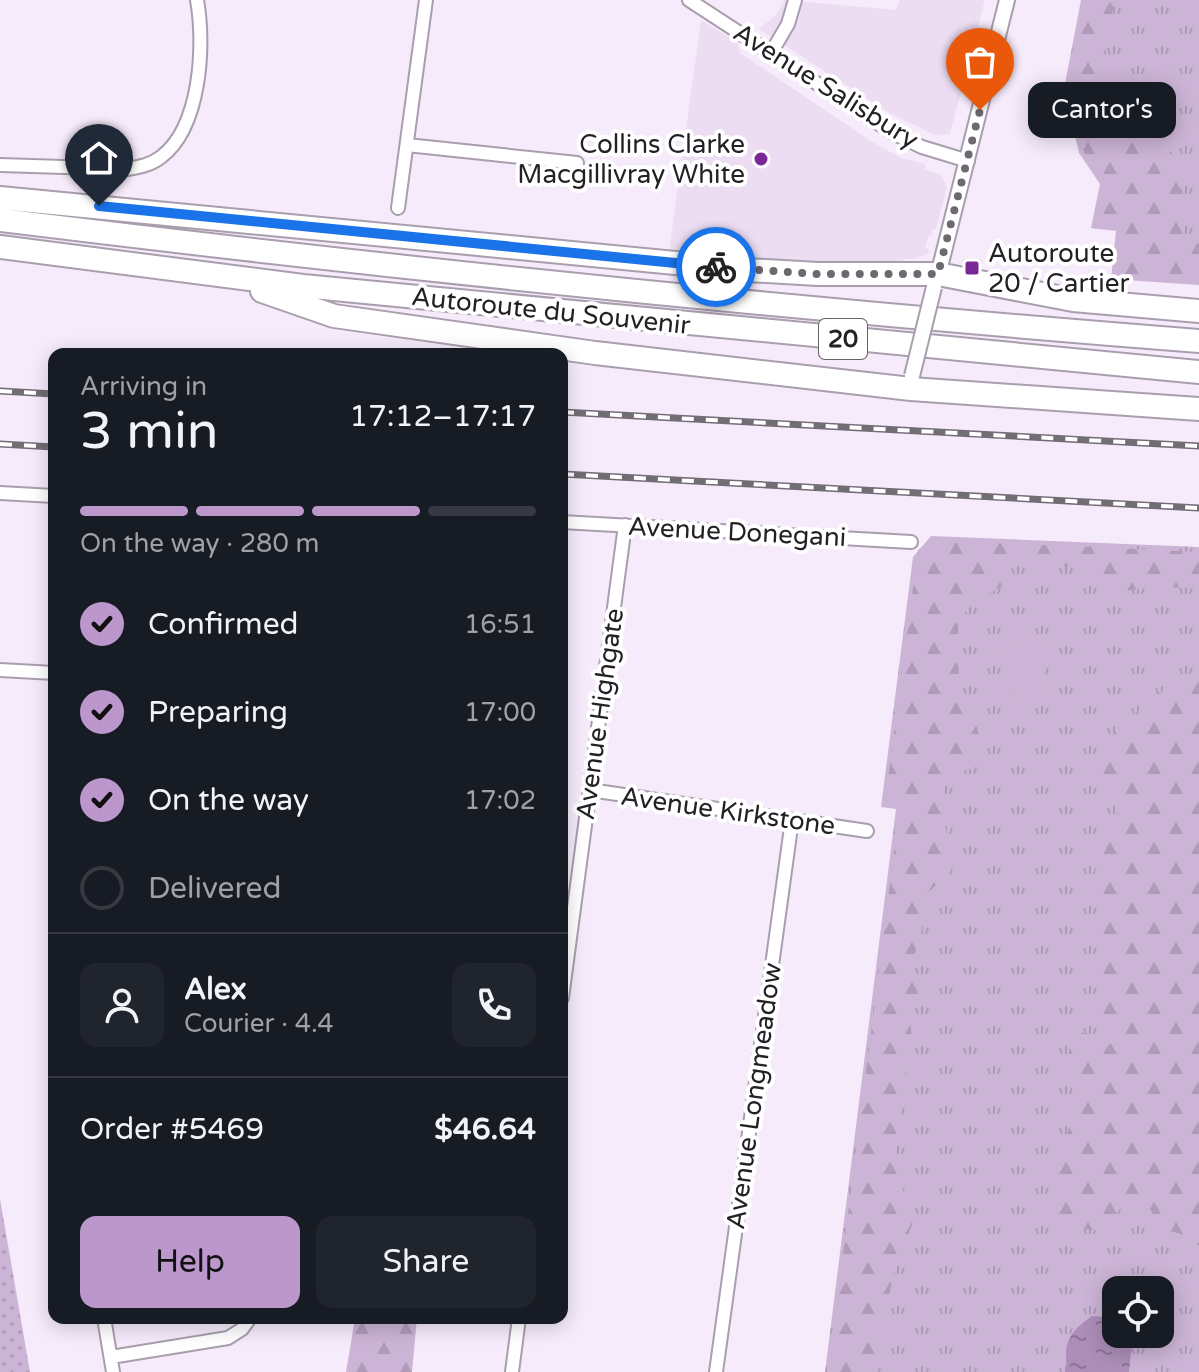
<!DOCTYPE html>
<html lang="en">
<head>
<meta charset="utf-8">
<style>
	:root { --surface:#171b24; --page:#20242c; --text:#f1f3f6; --muted:#9ea1a6; --line:#363941; --accent:#bb97cb }
	body { margin:0; font-family:"Varela Round",sans-serif; background:var(--page); color:var(--text); height:100vh; display:flex; flex-direction:column; font-size:30px; white-space:nowrap }
	* { box-sizing:border-box; margin:0 }
	p { font-size:26px; color:var(--muted) }
	.icon { flex:none; width:44px; height:44px; fill:none; stroke:currentColor; stroke-width:2; stroke-linecap:round; stroke-linejoin:round }
	.map { position:relative; flex:1; overflow:hidden }
	.sheet { position:absolute; left:48px; top:348px; width:520px; height:976px; display:flex; flex-direction:column; background:var(--surface); border-radius:16px; box-shadow:0 4px 20px #0003 }
	.sheet>* { flex:none }
	.buttons { position:absolute; left:1102px; top:1276px; display:grid; gap:16px }
	.buttons a { display:grid; place-items:center; width:72px; height:72px; border-radius:16px; background:var(--surface); box-shadow:0 4px 20px #0003; font-size:40px }
	.pin { position:absolute; display:grid; place-items:center; width:68px; height:68px; color:#fff; margin:-82px -34px; border-radius:50% 50% 50% 0; rotate:-45deg; box-shadow:0 0 8px #0007 }
	.pin .icon { rotate:45deg }
	.courier { position:absolute; display:grid; place-items:center; width:80px; height:80px; margin:-40px; border:6px solid #1a73e8; border-radius:50%; background:#fff; color:#222; box-shadow:0 2px 10px #0007 }
	.bubble { position:absolute; height:56px; border-radius:16px; background:var(--surface); box-shadow:0 4px 20px #0003; font-size:26px; font-weight:600; line-height:56px; text-align:center }
	.overview em { font-style:normal; font-weight:600 }
	.overview div { display:flex; flex-direction:column-reverse }
	.overview { display:flex; align-items:center; justify-content:space-between; height:136px; padding:0 32px }
	h1 { font-size:52px; font-weight:600; line-height:60px }
	.bar { display:grid; grid-template-columns:repeat(4,1fr); gap:12px 8px; align-content:center; height:96px; padding:0 32px }
	.bar i { height:10px; border-radius:6px; background:var(--line) }
	.bar .current { background:var(--accent) }
	.bar p { grid-column:span 4 }
	.line { display:flex; align-items:center; gap:20px; padding:0 32px; border-top:2px solid var(--line) }
	.line div { flex:1 }
	.round { display:grid; place-items:center; flex:none; width:84px; height:84px; border-radius:16px; background:var(--page) }
	ol { padding:0 32px; list-style:none }
	li { display:flex; align-items:center; gap:24px; height:88px }
	li p { margin-inline-start:auto }
	li .icon { padding:8px; border-radius:50%; background:var(--accent); color:#111; stroke-width:4 }
	li:last-child { color:var(--muted) }
	li i { width:44px; height:44px; border:4px solid var(--line); border-radius:50% }
	.primary-button { display:flex; gap:16px; margin-top:auto; padding:16px 32px }
	.primary-button a { flex:1; height:92px; border-radius:16px; background:var(--accent); color:#111; font-size:32px; font-weight:600; line-height:92px; text-align:center }
	.primary-button a+a { background:var(--page); color:var(--text) }
	.map>svg:first-child { display:block }
	.built { fill:#ecddf3 }
	.grass { fill:url(#grass-tufts); fill-rule:evenodd }
	.forest { fill:url(#forest-firs) }
	.park { fill:url(#park-dots) }
	.pitch { fill:#ccb4d6 }
	.water { fill:url(#water-ripples) }
	.lines { fill:none; stroke-linecap:round; stroke-linejoin:round }
	.minor-casing { stroke:#a99ead; stroke-width:16 }
	.tertiary-casing { stroke:#a99ead; stroke-width:18 }
	.motorway-casing { stroke:#a99ead; stroke-width:26 }
	.minor { stroke:#fff; stroke-width:12 }
	.tertiary { stroke:#fff; stroke-width:14 }
	.motorway { stroke:#fff; stroke-width:22 }
	.rail-casing { stroke:#726c75; stroke-width:7 }
	.rail { stroke:#fff; stroke-width:4; stroke-dasharray:12; stroke-linecap:butt }
	.tertiary-bridge-casing { stroke:#a99ead; stroke-width:18; stroke-linecap:butt }
	.tertiary-bridge { stroke:#fff; stroke-width:14 }
	.done { stroke:#6e6871; stroke-width:8; stroke-dasharray:0 14.4 }
	.route { stroke:#1a73e8; stroke-width:10 }
	.poi-dot { fill:#7a2797; stroke:#fff; stroke-width:3 }
	.labels { text-anchor:middle; dominant-baseline:central; stroke-width:8; stroke-linejoin:round; paint-order:stroke }
	.shield { fill:#fff; stroke:#666467; stroke-width:2 }
	.shield-label { font-size:24px; font-weight:bold; fill:#242126 }
	.street-label { font-size:26px; fill:#242126; stroke:#fff }
	.poi-label { font-size:26px; fill:#242126; stroke:#fff; text-anchor:end }
</style>
</head>
<body>
<div class="map">
<svg width="1199" height="1372" viewBox="0 0 1199 1372">
	<defs>
		<pattern id="grass-tufts" width="24" height="20" patternUnits="userSpaceOnUse" patternTransform="scale(2)"><rect width="24" height="20" fill="#ccb4d6"/><path d="M3 7l-1-3M5 7V3M7 7l1-3M15 17l-1-3M17 17v-4M19 17l1-3" fill="none" stroke="#af9ab8"/></pattern>
		<pattern id="forest-firs" width="22" height="20" patternUnits="userSpaceOnUse" patternTransform="scale(2)"><rect width="22" height="20" fill="#ccb4d6"/><path d="M5 1l3.5 6h-7zM16 11l3.5 6h-7z" fill="#af9ab8"/></pattern>
		<pattern id="park-dots" width="8" height="8" patternUnits="userSpaceOnUse" patternTransform="scale(2)"><rect width="8" height="8" fill="#ccb4d6"/><path d="M2 2h.1M6 6h.1" fill="none" stroke="#af9ab8" stroke-width="1.8" stroke-linecap="round"/></pattern>
		<pattern id="water-ripples" width="26" height="14" patternUnits="userSpaceOnUse" patternTransform="scale(2)"><rect width="26" height="14" fill="#ac8eb8"/><path d="M2 4q2-2 4 0t4 0M15 11q2-2 4 0t4 0" fill="none" stroke="#8c7495"/></pattern>
	</defs>
	<rect width="100%" height="100%" fill="#f6ebfb"/>
	<path class="built" d="M785 0 896 10 900 0H985L950 134 935 135 891 114 759 29 775 16Z
		M701 20 738 43 740 53 743 55 874 143 902 158 925 164V169L941 175 947 187 936 229H933L932 235H929L925 248 930 250 928 253 915 259H903V264L826 266 669 252Z"/>
	<path class="grass" d="M1081 0H1199V285L1111 279 1116 231 1091 228 1100 184 1079 153 1064 89Z
		M931 536 1199 547V1372H825L896 809 881 807 913 557ZM1116 1290H1160V1334H1116Z"/>
	<path class="forest" d="M1085 0H1115C1108 35 1095 71 1123 100 1133 110 1148 115 1157 126 1179 152 1182 201 1185 234L1199 244V281L1115 275 1119 226 1096 224 1103 181 1084 149 1070 89Z
		M932 540 1199 552V588L1153 587 1125 591 1115 587 1109 580 1075 567 1021 562 1008 571 1002 586 977 600 965 612 958 625 959 706 977 727 982 752 975 768 956 773 945 785 943 815 953 862 951 871 922 898V930L912 963 919 1000 910 1019 914 1056 907 1068 904 1100 895 1140 897 1170 913 1222 894 1273 877 1353 875 1372H828L900 804 885 801 918 550Z
		M1191 673 1199 674V1246L1189 1236 1158 1228 1151 1210 1124 1204 1102 1231 1057 1226 1052 1186 1069 1127 1073 1099 1069 1050 1077 1031 1090 1035 1105 1049 1116 1038 1099 1010 1104 964 1093 876 1120 820 1115 800 1106 787 1101 771 1102 755 1109 738 1156 695Z
		M355 1318H417L412 1372H346Z"/>
	<path class="park" d="M0 1199 30 1372H0Z"/>
	<path class="pitch" d="M1031 633C1041 635 1051 637 1053 648 1050 654 1045 660 1044 666 1044 671 1046 676 1045 680 1044 698 1028 699 1014 695 999 673 997 636 1031 633Z"/>
	<path class="water" d="M1092 1316 1116 1318V1334H1133L1129 1372H1065C1067 1365 1066 1359 1066 1352 1067 1335 1079 1325 1092 1316Z"/>
	<g class="lines">
		<defs>
			<path id="minor" d="M689 0 893 133 922 147 968 161
				M771 53 788 24 795 0
				M407 145 577 163
				M0 165 127 169C139 167 151 165 161 157 201 127 205 45 197 0
				M398 208 426 0
				M0 493 54 496
				M562 522 911 542
				M0 670 54 673
				M590 790 867 831
				M562 998 625 525
				M104 1318 113 1372
				M111 1357 228 1338 242 1329 250 1318
				M512 1372 519 1318
				M716 1372 792 820"/>
			<path id="tertiary" d="M937 279 1007 0"/>
			<path id="motorway" d="M0 198 748 270 818 274H938L1073 300 1199 311
				M0 220C399 269 799 310 1199 341
				M0 247 303 286 1199 372
				M262 291 334 316 595 353 911 389 1199 409"/>
		</defs>
		<use href="#minor" class="minor-casing"/>
		<use href="#tertiary" class="tertiary-casing"/>
		<use href="#motorway" class="motorway-casing"/>
		<use href="#minor" class="minor"/>
		<use href="#tertiary" class="tertiary"/>
		<use href="#motorway" class="motorway"/>
		<defs>
			<path id="rail" d="M0 391 54 394
				M562 412 1199 446
				M0 444 54 447
				M562 474 1199 508"/>
		</defs>
		<use href="#rail" class="rail-casing"/>
		<use href="#rail" class="rail"/>
		<defs>
			<path id="tertiary-bridge" d="M912 376 934 287"/>
		</defs>
		<use href="#tertiary-bridge" class="tertiary-bridge-casing"/>
		<use href="#tertiary-bridge" class="tertiary-bridge"/>
	</g>
	<g class="lines">
		<path class="done" d="M716 267 818 274H938L980 110"/>
		<path class="route" d="M99 206 716 267"/>
	</g>
	<g class="poi-dot">
		<circle cx="761" cy="159" r="8"/>
		<rect x="964" y="260" width="16" height="16" rx="4"/>
	</g>
	<g class="labels">
		<rect class="shield" x="819" y="319" width="48" height="40" rx="6"/>
		<g class="shield-label">
			<text x="843" y="339">20</text>
		</g>
		<g class="street-label">
			<text transform="translate(826 86) rotate(32)">Avenue Salisbury</text>
			<text transform="translate(551 311) rotate(6)">Autoroute du Souvenir</text>
			<text transform="translate(737 532) rotate(3)">Avenue Donegani</text>
			<text transform="translate(600 714) rotate(-82)">Avenue Highgate</text>
			<text transform="translate(728 811) rotate(8)">Avenue Kirkstone</text>
			<text transform="translate(754 1096) rotate(-82)">Avenue Longmeadow</text>
		</g>
		<g class="poi-label">
			<text x="745" y="144">Collins Clarke<tspan x="745" dy="30">Macgillivray White</tspan></text>
			<text x="988" y="253" text-anchor="start">Autoroute<tspan x="988" dy="30">20 / Cartier</tspan></text>
		</g>
	</g>
</svg>
<div class="buttons">
<a><svg class="icon" aria-label="locate" viewBox="0 0 24 24"><circle cx="12" cy="12" r="6"/><path d="M12 2v4M12 18v4M2 12h4M18 12h4"/></svg></a>
</div>
<div class="pin" style="left:980px;top:110px;background:#ea580c"><svg class="icon" aria-label="bag" viewBox="0 0 24 24"><path d="M5 8h14l-1 12H6zM9 8a3 3 0 0 1 6 0"/></svg></div>
<div class="pin" style="left:99px;top:206px;background:#1f2937"><svg class="icon" aria-label="home" viewBox="0 0 24 24"><path d="M3 11l9-7 9 7M6 9v11h12V9"/></svg></div>
<div class="courier" style="left:716px;top:267px"><svg class="icon" aria-label="bike" viewBox="0 0 24 24"><circle cx="6" cy="16" r="4"/><circle cx="18" cy="16" r="4"/><path d="M6 16l4-8h5l3 8M10 8l3 8H6M13 5h3"/></svg></div>
<div class="bubble" style="left:1028px;top:82px;width:148px">Cantor's</div>
<section class="sheet">
<div class="overview"><div><h1>3 min</h1><p>Arriving in</p></div><em>17:12–17:17</em></div>
<div class="bar"><i class="current"></i><i class="current"></i><i class="current"></i><i></i><p>On the way · 280 m</p></div>
<ol>
<li><svg class="icon" aria-label="check" viewBox="0 0 24 24"><path d="M5 12l5 5 9-10"/></svg>Confirmed<p>16:51</p></li>
<li><svg class="icon" aria-label="check" viewBox="0 0 24 24"><path d="M5 12l5 5 9-10"/></svg>Preparing<p>17:00</p></li>
<li><svg class="icon" aria-label="check" viewBox="0 0 24 24"><path d="M5 12l5 5 9-10"/></svg>On the way<p>17:02</p></li>
<li><i></i>Delivered</li>
</ol>
<div class="line" style="height:144px"><a class="round"><svg class="icon" aria-label="person" viewBox="0 0 24 24"><circle cx="12" cy="8" r="4"/><path d="M4 21q1-7 8-7t8 7"/></svg></a><div><b>Alex</b><p>Courier · 4.4</p></div><a class="round"><svg class="icon" aria-label="phone" viewBox="0 0 24 24"><path d="M5 4h4l2 5-3 2q2 4 5 5l2-3 5 2v4C11 20 4 13 5 4z"/></svg></a></div>
<div class="line" style="height:104px"><div>Order #5469</div><b>$46.64</b></div>
<div class="primary-button"><a>Help</a><a>Share</a></div>
</section>
</div>
</body>
</html>
